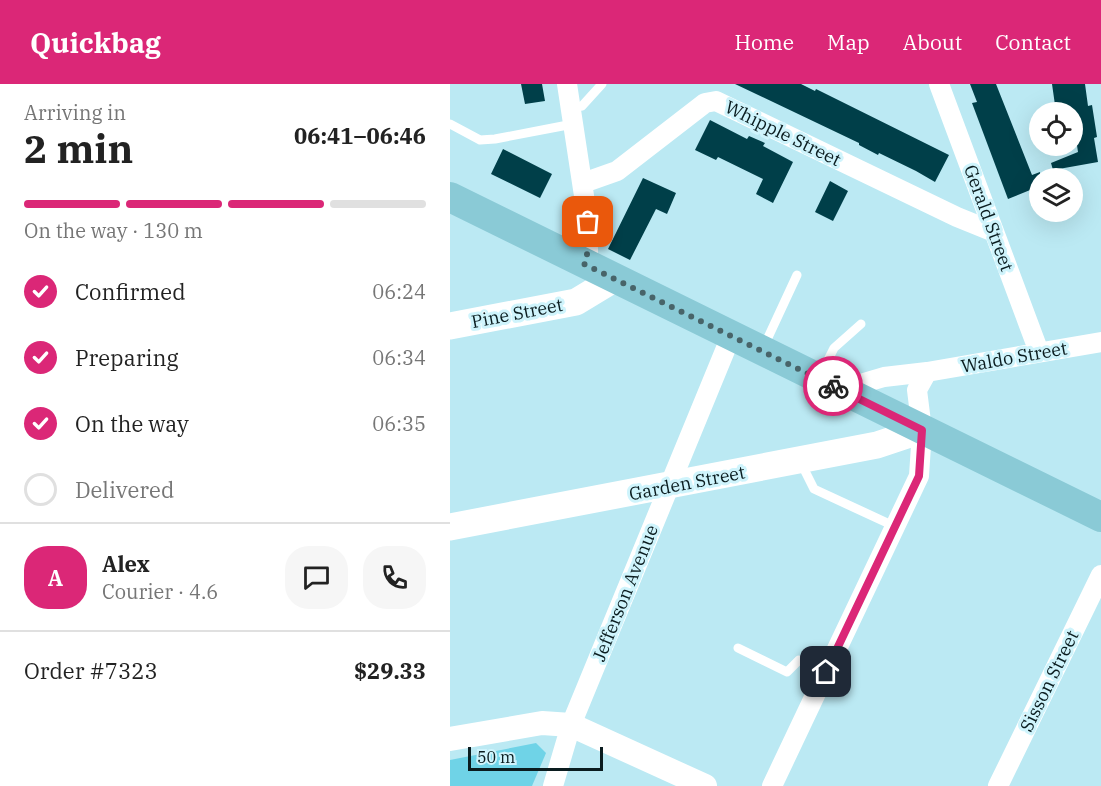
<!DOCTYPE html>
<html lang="en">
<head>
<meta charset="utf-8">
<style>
	:root { --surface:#fff; --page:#f6f6f6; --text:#222; --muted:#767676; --line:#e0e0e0; --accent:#db2777 }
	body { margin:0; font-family:"IBM Plex Serif",serif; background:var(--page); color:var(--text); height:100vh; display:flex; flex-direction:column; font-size:22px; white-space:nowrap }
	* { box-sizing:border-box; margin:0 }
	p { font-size:20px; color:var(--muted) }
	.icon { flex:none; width:33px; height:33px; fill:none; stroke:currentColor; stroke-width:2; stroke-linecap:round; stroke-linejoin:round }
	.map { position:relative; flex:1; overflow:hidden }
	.side { display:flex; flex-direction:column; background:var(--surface); width:450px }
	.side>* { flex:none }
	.tools { position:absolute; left:579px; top:18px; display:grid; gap:12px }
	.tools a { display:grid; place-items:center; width:54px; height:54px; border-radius:50%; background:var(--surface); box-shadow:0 6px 24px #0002; font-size:30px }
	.scale { position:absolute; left:18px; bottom:15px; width:135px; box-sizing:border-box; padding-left:6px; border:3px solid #0a1c1f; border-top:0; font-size:16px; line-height:21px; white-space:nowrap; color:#0a1c1f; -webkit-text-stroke:4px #cff4fc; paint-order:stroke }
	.pin { position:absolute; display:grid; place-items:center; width:51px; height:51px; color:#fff; margin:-26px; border-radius:12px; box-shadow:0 3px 9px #0006 }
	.courier { position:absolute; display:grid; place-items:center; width:60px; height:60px; margin:-30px; border:4px solid #db2777; border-radius:50%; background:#fff; color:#222; box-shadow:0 2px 8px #0007 }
	.summary em { font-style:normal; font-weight:800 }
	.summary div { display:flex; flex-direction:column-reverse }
	.summary { display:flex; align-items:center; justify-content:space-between; height:102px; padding:0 24px }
	h1 { font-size:39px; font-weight:800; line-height:45px }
	.bar { display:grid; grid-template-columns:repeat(4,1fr); gap:9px 6px; align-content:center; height:72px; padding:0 24px }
	.bar i { height:8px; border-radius:4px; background:var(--line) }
	.bar .on { background:var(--accent) }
	.bar p { grid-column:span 4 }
	.line { display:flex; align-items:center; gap:15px; padding:0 24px; border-top:2px solid var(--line) }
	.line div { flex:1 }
	.round { display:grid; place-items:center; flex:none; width:63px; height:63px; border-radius:24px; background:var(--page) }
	ol { padding:0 24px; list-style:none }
	li { display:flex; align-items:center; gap:18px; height:66px }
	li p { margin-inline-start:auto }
	li .icon { padding:6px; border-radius:50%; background:var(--accent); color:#fff; stroke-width:4 }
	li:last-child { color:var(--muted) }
	li i { width:33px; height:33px; border:3px solid var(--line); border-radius:50% }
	header { display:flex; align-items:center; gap:36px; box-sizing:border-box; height:84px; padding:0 30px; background:var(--accent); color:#fff }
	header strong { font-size:28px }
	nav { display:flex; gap:33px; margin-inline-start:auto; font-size:21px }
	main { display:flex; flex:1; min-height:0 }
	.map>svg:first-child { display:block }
	.green { fill:#6fd3e7 }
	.building { fill:#003f49 }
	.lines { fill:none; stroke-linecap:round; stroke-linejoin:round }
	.service { stroke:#fff; stroke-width:9 }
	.minor { stroke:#fff; stroke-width:20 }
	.tertiary { stroke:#fff; stroke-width:24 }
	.secondary { stroke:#fff; stroke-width:27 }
	.primary { stroke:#8acad6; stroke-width:30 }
	.done { stroke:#486469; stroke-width:6; stroke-dasharray:0 10.8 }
	.route { stroke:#db2777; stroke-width:8 }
	.labels { text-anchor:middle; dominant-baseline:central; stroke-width:6; stroke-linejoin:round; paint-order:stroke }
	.street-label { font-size:18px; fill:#0a1c1f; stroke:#cff4fc }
</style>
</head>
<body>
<header>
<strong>Quickbag</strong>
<nav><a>Home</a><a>Map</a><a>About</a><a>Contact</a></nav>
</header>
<main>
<section class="side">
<div class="summary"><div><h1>2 min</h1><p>Arriving in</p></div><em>06:41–06:46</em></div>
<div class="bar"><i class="on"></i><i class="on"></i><i class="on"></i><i></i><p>On the way · 130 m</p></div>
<ol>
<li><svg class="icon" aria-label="check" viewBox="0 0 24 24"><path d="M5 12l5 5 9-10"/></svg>Confirmed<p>06:24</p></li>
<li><svg class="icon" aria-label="check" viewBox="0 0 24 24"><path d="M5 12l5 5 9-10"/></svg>Preparing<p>06:34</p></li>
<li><svg class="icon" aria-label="check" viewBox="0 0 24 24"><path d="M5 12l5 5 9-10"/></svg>On the way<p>06:35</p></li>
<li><i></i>Delivered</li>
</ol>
<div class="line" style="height:108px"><b class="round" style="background:var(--accent);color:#fff">A</b><div><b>Alex</b><p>Courier · 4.6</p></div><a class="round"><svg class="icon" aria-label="chat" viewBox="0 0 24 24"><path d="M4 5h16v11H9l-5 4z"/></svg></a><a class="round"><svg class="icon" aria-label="phone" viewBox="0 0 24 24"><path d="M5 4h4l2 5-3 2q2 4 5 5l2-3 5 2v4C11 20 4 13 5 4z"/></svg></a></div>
<div class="line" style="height:78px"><div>Order #7323</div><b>$29.33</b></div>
</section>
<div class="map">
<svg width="651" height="702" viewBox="0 0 651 702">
	<rect width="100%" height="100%" fill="#bbe9f3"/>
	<path class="green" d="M86 659 96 669 82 702H0V676Z"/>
	<path class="building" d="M71 0H92L95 17 75 20Z
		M285 0H351L365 7 366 5 499 71 485 98 466 87 429 69 428 71 409 61V59Z
		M520 0H546L582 91 590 88V102L558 115 522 19 527 18Z
		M602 0H635L638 22 642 21 647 53 644 54 648 78 603 86 601 79 628 68 622 28 620 26 606 28Z
		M260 36 297 55 299 52 315 59 313 62 343 78 323 119 306 110 313 95 268 73 266 76 245 66Z
		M53 65 102 90 90 114 41 90Z
		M193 94 226 109 217 130 206 125 180 176 158 165Z
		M380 97 398 107 383 137 365 128Z"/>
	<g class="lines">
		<path class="service" d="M121 24 132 22 152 0
			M0 40 30 56 45 55 123 40
			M314 262 347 191
			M371 290 384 264 411 240
			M351 379 364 405 446 443
			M288 564 337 588 349 576 376 588"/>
		<path class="minor" d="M117 0 138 138V167L134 180
			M489 0 589 268
			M133 99 167 87 255 19 266 17 507 133 544 148
			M390 306 434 293 477 288
			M103 702 121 641 281 252
			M322 702 469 392 472 346 467 306 477 288 651 258
			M548 702 651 491"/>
		<path class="tertiary" d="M0 655 92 639 121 641 255 702"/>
		<path class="secondary" d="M0 242 126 218 164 195
			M0 443 427 361 472 346"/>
		<path class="primary" d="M0 113 651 433"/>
	</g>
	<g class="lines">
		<path class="done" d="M138 138V167L134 180 383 302"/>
		<path class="route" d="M376 588 469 392 472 346 383 302"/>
	</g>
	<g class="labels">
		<g class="street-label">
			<text transform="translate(333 49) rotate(26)">Whipple Street</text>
			<text transform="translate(539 134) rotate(70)">Gerald Street</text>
			<text transform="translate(67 229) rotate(-11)">Pine Street</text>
			<text transform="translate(564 273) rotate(-10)">Waldo Street</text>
			<text transform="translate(237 399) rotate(-11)">Garden Street</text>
			<text transform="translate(175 509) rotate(-68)">Jefferson Avenue</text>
			<text transform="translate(599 597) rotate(-64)">Sisson Street</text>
		</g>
	</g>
</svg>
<div class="tools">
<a><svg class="icon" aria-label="locate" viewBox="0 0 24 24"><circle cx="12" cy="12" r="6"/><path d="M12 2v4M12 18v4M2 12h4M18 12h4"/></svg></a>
<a><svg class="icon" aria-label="layers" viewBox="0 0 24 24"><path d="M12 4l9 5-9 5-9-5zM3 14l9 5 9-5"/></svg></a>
</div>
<div class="scale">50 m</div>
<div class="pin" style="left:138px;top:138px;background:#ea580c"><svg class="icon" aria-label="bag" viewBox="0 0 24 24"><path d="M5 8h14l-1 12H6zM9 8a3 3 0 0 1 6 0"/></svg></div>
<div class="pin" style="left:376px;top:588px;background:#1f2937"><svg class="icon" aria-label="home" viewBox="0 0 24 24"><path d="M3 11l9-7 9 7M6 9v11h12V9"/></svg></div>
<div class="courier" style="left:383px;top:302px"><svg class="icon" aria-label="bike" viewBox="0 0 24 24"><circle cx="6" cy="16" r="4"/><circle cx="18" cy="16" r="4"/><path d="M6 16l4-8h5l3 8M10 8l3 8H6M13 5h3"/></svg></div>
</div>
</main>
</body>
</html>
